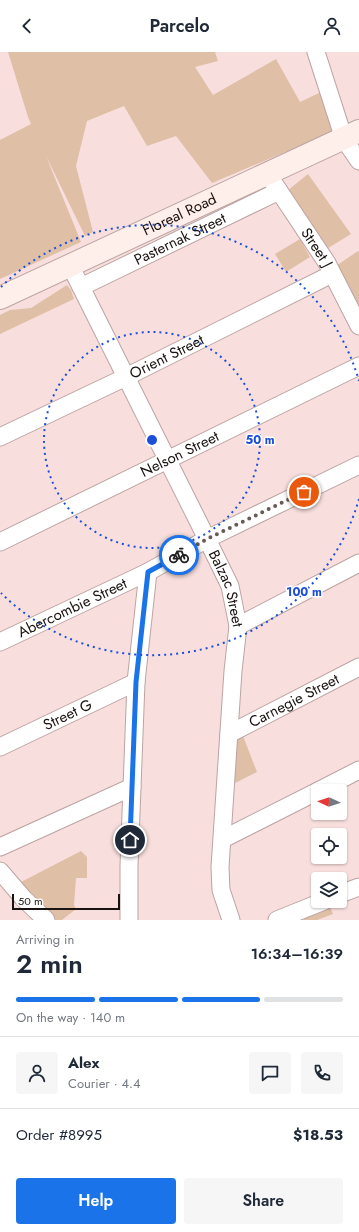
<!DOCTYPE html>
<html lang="en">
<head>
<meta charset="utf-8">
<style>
	:root { --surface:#fff; --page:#f6f6f7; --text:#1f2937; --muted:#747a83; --line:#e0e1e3; --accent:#1a73e8 }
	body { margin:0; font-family:Jost,sans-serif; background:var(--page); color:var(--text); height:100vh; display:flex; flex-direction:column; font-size:15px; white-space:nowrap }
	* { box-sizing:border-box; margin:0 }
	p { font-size:13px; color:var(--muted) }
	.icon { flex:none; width:22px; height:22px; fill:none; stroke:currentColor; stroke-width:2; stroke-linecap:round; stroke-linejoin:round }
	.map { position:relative; height:868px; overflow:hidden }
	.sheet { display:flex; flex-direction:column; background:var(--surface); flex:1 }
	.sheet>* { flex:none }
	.needle { width:26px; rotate:274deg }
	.tools { position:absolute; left:311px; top:732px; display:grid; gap:8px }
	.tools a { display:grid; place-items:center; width:36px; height:36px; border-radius:4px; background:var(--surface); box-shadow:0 1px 3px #0004; font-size:20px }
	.scale { position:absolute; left:12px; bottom:10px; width:108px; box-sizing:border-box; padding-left:4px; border:2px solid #1a1211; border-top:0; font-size:11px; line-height:14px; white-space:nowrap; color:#1a1211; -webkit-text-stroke:3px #fff; paint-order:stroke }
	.pin { position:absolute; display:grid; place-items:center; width:34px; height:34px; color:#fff; margin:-17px; border:2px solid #fff; border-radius:50%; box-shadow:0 1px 4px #0007 }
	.courier { position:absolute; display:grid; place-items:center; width:40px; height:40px; margin:-20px; border:3px solid #1a73e8; border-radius:50%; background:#fff; color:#222; box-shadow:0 1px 5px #0007 }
	.summary em { font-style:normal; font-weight:600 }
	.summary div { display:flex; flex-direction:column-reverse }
	.summary { display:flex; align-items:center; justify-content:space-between; height:68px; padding:0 16px }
	h1 { font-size:26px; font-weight:600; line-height:30px }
	.bar { display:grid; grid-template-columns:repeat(4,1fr); gap:6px 4px; align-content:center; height:48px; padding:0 16px }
	.bar i { height:5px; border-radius:3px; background:var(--line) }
	.bar .active { background:var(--accent) }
	.bar p { grid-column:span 4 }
	.line { display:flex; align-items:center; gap:10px; padding:0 16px; border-top:1px solid var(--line) }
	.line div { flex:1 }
	.round { display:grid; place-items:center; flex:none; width:42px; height:42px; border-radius:4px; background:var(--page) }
	.action { display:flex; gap:8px; margin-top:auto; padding:8px 16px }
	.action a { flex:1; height:46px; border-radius:4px; background:var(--accent); color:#fff; font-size:16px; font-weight:600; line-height:46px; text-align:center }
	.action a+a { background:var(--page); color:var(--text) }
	header { display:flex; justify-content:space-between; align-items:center; height:52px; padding:0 16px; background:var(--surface); font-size:18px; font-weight:600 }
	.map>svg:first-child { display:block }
	.green { fill:#e0bfa7 }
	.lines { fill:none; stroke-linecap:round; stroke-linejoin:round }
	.minor-casing { stroke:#bca4a3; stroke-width:19 }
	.secondary-casing { stroke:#bca4a3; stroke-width:24 }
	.minor { stroke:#fff; stroke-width:17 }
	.secondary { stroke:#feefea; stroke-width:22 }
	.done { stroke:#685a59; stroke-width:4; stroke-dasharray:0 7.2 }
	.route { stroke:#1a73e8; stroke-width:5 }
	.ring { fill:none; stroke:#1d4ed8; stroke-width:2; stroke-dasharray:2 4 }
	.labels { text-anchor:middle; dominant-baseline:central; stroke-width:3; stroke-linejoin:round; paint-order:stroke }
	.street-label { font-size:15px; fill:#1a1211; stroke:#fff }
	.centre { fill:#1d4ed8; stroke:#fff; stroke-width:2 }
	.ring-label { font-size:12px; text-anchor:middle; font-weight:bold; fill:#1d4ed8; stroke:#fff; stroke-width:3; stroke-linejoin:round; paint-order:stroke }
</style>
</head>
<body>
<header><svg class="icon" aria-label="back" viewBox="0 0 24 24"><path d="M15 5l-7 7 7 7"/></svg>Parcelo<svg class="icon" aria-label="person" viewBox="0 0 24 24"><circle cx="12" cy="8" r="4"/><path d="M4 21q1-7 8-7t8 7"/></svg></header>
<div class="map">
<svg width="359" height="868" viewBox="0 0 359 868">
	<rect width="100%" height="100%" fill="#f8dfde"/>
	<path class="green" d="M8 0H215L218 9 195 15 213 43 276 7 300 50 321 40 332 80 212 131 176 84 147 94 124 54 87 69 76 114 93 180 85 184 46 104 81 190 0 227V88L31 72 28 65Z
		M308 122 351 182 325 198 287 139Z
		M300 187 310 205 286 220 275 202Z
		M358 199 359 200V255L336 214Z
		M67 233 71 238 74 247 0 282V263L10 258 31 256Z
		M243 684 257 720 231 733 235 687Z
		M81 799 87 805V826H76L74 853 76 857 62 868H56L21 830Z
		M329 852 333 862 317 868H304L302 862Z"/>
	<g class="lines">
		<defs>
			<g id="minor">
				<path d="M316 0 344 87 359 109"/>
				<path id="s1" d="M273 130 327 211 359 274"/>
				<path id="s2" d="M70 213 207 487 230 534 238 574 233 619 220 815 221 838 231 868"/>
				<path id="s3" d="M81 235 279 139"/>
				<path id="s4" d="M0 385 126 325 332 222"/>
				<path id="s5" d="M0 490 359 314"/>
				<path d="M238 574 359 511"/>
				<path id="s6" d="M0 590 148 520 207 487 359 413"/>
				<path id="s7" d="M229 682 359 615"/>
				<path id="s8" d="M0 695 136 630"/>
				<path d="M318 739 359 718"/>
				<path d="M223 787 318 739"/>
				<path d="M0 795 132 735"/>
				<path d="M0 819 24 847 46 868"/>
				<path d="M340 842 359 835"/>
				<path d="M129 868V814L136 630 148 520"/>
				<path d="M277 868 324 849"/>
			</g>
			<g id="secondary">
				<path id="s9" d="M0 246 359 79"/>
			</g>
		</defs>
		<use href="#minor" class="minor-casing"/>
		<use href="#secondary" class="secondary-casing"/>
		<use href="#minor" class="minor"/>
		<use href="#secondary" class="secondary"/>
	</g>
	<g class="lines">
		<path class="done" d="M179 503 207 487 304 440"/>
		<path class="route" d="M130 788 136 630 148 520 179 503"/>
	</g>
	<g class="ring">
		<circle cx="152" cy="388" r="108"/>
		<path d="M359 447A215 215 0 0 1 1 541M1 235A215 215 0 0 1 359 329"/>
	</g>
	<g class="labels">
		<g class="street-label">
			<text stroke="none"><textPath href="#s9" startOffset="198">Floreal Road</textPath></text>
			<text stroke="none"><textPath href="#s3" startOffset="110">Pasternak Street</textPath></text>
			<text stroke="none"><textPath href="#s1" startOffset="79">Street J</textPath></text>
			<text stroke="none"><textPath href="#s4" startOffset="185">Orient Street</textPath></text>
			<text stroke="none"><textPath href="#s5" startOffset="200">Nelson Street</textPath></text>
			<text stroke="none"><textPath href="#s2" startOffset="360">Balzac Street</textPath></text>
			<text stroke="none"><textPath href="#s6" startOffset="80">Abercombie Street</textPath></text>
			<text stroke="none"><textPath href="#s7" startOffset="73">Carnegie Street</textPath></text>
			<text stroke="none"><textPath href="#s8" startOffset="75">Street G</textPath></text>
		</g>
	</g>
	<circle cx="152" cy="388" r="6" class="centre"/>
	<g class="ring-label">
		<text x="260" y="392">50 m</text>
		<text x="304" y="544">100 m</text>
	</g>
</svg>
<div class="tools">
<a><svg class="needle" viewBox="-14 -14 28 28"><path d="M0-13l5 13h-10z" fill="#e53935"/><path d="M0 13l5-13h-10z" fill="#747a83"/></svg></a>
<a><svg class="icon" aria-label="locate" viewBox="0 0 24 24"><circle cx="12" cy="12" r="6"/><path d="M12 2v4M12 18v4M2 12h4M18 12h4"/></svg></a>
<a><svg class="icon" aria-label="layers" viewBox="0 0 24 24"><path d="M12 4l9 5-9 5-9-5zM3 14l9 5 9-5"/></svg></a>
</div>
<div class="scale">50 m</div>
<div class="pin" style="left:304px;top:440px;background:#ea580c"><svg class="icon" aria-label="bag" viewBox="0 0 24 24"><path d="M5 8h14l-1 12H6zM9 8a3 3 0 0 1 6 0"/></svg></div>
<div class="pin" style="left:130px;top:788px;background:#1f2937"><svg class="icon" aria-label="home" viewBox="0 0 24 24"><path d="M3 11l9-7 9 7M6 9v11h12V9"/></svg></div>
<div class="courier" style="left:179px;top:503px"><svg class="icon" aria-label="bike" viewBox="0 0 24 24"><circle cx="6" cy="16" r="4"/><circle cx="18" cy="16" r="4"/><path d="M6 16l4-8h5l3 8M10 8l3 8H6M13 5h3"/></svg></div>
</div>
<section class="sheet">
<div class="summary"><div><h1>2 min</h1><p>Arriving in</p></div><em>16:34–16:39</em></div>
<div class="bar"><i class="active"></i><i class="active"></i><i class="active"></i><i></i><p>On the way · 140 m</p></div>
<div class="line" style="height:72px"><a class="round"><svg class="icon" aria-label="person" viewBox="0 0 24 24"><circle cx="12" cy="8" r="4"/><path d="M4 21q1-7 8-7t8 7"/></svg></a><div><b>Alex</b><p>Courier · 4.4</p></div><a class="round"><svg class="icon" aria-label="chat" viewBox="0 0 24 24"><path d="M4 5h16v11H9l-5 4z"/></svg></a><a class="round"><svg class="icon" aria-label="phone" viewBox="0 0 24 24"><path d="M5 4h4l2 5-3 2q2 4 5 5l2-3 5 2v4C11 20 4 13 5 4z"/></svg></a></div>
<div class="line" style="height:52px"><div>Order #8995</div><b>$18.53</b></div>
<div class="action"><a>Help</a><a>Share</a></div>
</section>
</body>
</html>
